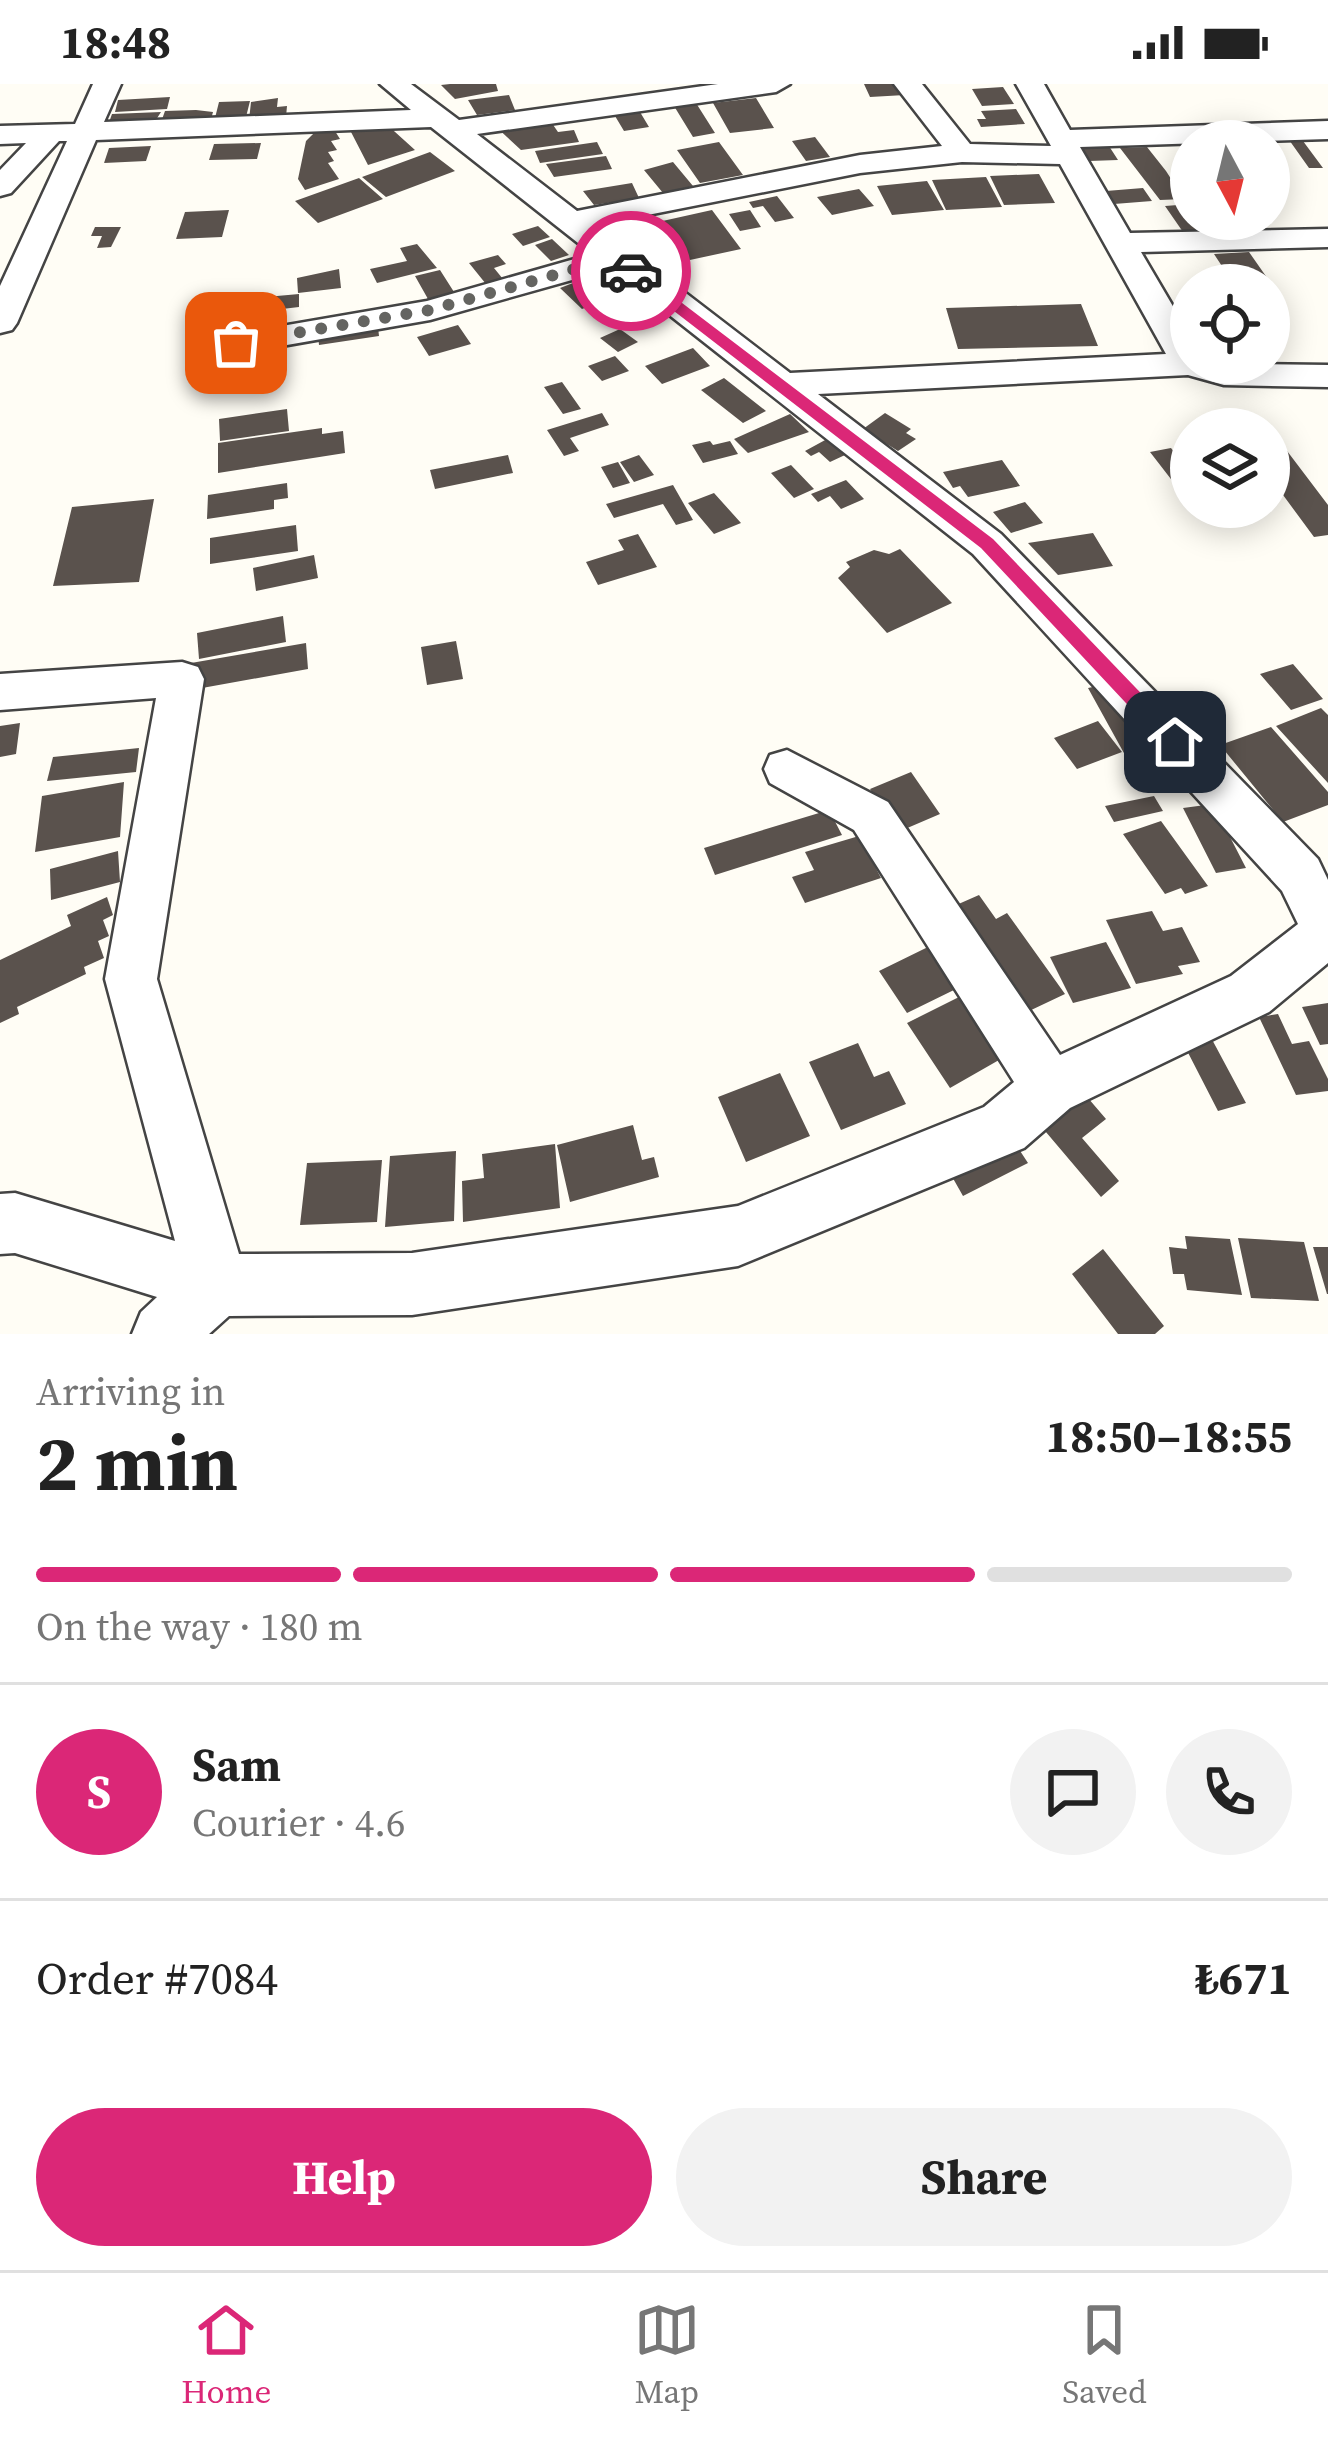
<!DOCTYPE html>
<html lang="en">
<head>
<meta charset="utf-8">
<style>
	:root { --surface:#fff; --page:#f2f2f2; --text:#222; --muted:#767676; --line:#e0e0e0; --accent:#db2777 }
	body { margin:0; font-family:"Source Serif 4",serif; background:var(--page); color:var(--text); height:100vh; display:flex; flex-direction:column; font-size:45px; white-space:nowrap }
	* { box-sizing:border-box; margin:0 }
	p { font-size:39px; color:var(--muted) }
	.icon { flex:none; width:66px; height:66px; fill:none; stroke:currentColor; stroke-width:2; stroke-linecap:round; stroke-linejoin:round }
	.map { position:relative; height:1250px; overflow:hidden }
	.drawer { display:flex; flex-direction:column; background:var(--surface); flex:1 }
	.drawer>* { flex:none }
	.needle { width:78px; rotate:173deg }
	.fabs { position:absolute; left:1170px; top:36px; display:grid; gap:24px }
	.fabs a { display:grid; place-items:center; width:120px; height:120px; border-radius:50%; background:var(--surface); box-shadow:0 6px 30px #0003; font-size:60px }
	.pin { position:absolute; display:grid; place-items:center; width:102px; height:102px; color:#fff; margin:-51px; border-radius:24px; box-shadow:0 6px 18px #0006 }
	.courier { position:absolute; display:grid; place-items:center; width:120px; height:120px; margin:-60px; border:9px solid #db2777; border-radius:50%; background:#fff; color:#222; box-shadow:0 3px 15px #0007 }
	.overview em { font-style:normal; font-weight:700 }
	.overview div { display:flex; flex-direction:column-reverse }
	.overview { display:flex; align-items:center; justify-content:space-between; height:204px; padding:0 36px }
	h1 { font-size:78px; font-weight:700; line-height:90px }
	.bar { display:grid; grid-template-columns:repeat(4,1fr); gap:18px 12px; align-content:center; height:144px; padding:0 36px }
	.bar i { height:15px; border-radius:9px; background:var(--line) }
	.bar .active { background:var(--accent) }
	.bar p { grid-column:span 4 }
	.line { display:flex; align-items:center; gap:30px; padding:0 36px; border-top:3px solid var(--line) }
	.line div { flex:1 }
	.round { display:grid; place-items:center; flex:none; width:126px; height:126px; border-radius:63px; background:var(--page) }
	.button { display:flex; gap:24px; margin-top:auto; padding:24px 36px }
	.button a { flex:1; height:138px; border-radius:72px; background:var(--accent); color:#fff; font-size:48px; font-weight:700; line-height:138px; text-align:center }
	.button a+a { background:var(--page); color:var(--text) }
	.status { display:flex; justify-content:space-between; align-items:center; height:84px; padding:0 60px; background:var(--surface); direction:ltr }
	.status svg { height:33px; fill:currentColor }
	.dock { display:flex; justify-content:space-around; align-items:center; height:168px; border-top:3px solid var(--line); background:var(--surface); font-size:33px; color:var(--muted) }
	.dock a { display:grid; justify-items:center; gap:6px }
	.dock .active { color:var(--accent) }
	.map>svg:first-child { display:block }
	.building { fill:#5a524d }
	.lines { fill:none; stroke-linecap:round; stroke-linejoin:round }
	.street-casing { stroke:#444; stroke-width:5 }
	.street { fill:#fff; fill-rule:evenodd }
	.route { fill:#db2777 }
	.done { stroke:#646461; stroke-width:12; stroke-dasharray:0 21.6 }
</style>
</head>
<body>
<div class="status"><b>18:48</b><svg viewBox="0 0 49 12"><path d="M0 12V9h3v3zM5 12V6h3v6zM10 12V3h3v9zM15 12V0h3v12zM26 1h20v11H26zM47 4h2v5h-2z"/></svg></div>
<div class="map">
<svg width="1328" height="1250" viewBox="0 0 1328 1250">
	<rect width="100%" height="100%" fill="#fffdf5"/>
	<path class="building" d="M450 0H496L498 7 455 15 441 1Z
		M864 0H899L905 11 870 13Z
		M1003 3 1014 20 982 22 972 5Z
		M509 11 515 26 477 31 468 16Z
		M170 13 167 25 115 28 118 16Z
		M278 14 277 23 287 22 286 33 249 36 251 18Z
		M756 14 774 44 730 49 713 19Z
		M250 17 245 37 214 38 219 18Z
		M696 19 715 49 693 53 674 22Z
		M637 23 649 43 624 47 612 27Z
		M1016 25 1025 40 981 43 977 35H986L981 27Z
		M196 26 213 28 210 39 160 41 165 27Z
		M161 28 152 42 107 44 112 30Z
		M549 35 558 48 574 46 579 58 521 66 495 42Z
		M384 38 415 66 368 81 351 48Z
		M333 44 340 55 331 57 337 66 328 68 334 77 328 79 339 95 305 106 298 95 306 57 315 48Z
		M815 53 830 73 806 77 792 57Z
		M1287 53H1300L1323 84H1309Z
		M597 58 603 70 540 79 535 67Z
		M719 58 743 91 700 99 677 66Z
		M261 59 257 75 209 76 214 60Z
		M1107 59 1118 76 1089 77 1079 60Z
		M151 62 146 77 104 79 109 64Z
		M1147 63 1166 87 1184 115 1160 116 1120 64Z
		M430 68 455 87 386 113 362 93Z
		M606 72 612 85 554 93 546 80Z
		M673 78 693 102 663 109 644 86Z
		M1039 90 1055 119 1004 121 990 92Z
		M986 93 1002 123 946 126 932 96Z
		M359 94 383 115 318 139 295 117Z
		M927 97 944 126 892 131 877 102Z
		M632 99 639 114 594 121 583 107Z
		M1143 104 1152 117 1114 120 1106 107Z
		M859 105 874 122 832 131 817 113Z
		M777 112 794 134 775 138 763 122 753 124 749 118Z
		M1191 120V135H1201L1210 146 1183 148 1165 122Z
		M229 126 222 153 176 155 185 128Z
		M712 126 741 165 662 182 631 144Z
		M750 126 761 143 740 147 729 130Z
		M538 142 550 153 523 162 512 150Z
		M95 143H121L111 163 97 164 102 152H91Z
		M552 155 569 171 551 177 535 161Z
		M417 160 437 184 377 199 370 185 407 177 400 164Z
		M1249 168 1270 198 1233 199 1214 170Z
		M498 171 506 180 494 184 507 200 490 205 469 179Z
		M339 185 341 204 298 209 297 194Z
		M440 186 454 208 428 215 415 192Z
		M594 191 617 211 582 225 560 204Z
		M299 210V223L265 227 266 213Z
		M264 214 262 221H253L247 244H232L240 215Z
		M1081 220 1098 262 958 265 946 224Z
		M458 241 471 260 429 272 417 253Z
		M378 243 379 252 319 261 318 251Z
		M620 245 638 258 618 268 600 254Z
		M693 264 710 282 662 300 645 282Z
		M615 272 629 287 602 297 588 282Z
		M272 288V297L216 303 217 295Z
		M724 294 766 327 743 339 701 306Z
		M562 298 581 325 563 330 544 303Z
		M287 325 289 347 220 357 219 335Z
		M602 329 609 341 570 354 579 367 564 372 547 346Z
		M885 329 911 345 906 349 916 355 898 367 863 345Z
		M790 330 809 348 748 369 734 355Z
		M322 344V350L343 347 345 369 218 389V359Z
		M827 355 845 371 830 378 819 368 811 372 805 367Z
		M1278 355 1328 421V451L1314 453 1269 392V357Z
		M710 357 713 361 730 357 738 370 703 379 692 361Z
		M1171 364 1191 390V421L1150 368Z
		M508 371 513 389 435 405 430 386Z
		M639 371 654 391 634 398 620 378Z
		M1002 376 1020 402 968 413 960 402 953 404 943 388Z
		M618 378 630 399 613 404 601 383Z
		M791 381 814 405 794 414 771 389Z
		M846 396 864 415 841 425 830 412 818 418 811 410Z
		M287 399 288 414 274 416V425L207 435 208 411Z
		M673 401 693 436 676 441 663 420 614 434 606 420Z
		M714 409 741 439 714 450 688 419Z
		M154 415 139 498 53 502 72 423Z
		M1025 418 1043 439 1011 449 993 428Z
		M296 441 298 467 210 480V454Z
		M1093 449 1113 482 1058 491 1028 459Z
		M638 450 657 483 598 501 586 478 624 466 618 456Z
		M900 465 952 519 887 549 838 494 850 483 846 478 874 466 889 470Z
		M314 471 318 494 256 507 253 484Z
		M283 532 286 558 199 575 197 549Z
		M456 557 463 595 427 601 421 563Z
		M306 559 308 585 191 606V579Z
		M1293 580 1323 615 1291 626 1260 590Z
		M1117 598 1161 674 1130 680 1088 604Z
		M1321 624 1328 631V699L1276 642Z
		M1098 637 1122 668 1077 685 1054 654Z
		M20 639 16 670 0 673V642Z
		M1271 643 1328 708V721L1283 738 1220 661Z
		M139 664 136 688 47 697 53 673Z
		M911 688 940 730 898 748 870 705Z
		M124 698 120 753 35 768 42 712Z
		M1154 712 1163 727 1114 738 1105 722Z
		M1213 720 1246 784 1216 789 1183 724Z
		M829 726 842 751 715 791 704 764Z
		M1161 737 1208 802 1185 810 1181 804 1165 810 1123 750Z
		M859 752 881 794 805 819 792 793 814 786 805 768Z
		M118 767 120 798 51 816 50 785Z
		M979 811 996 835 1007 829 1065 910 1027 928 954 822Z
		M107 813 113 831 103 836 109 852 98 857 104 874 84 883 86 890 17 923 19 930 0 939V876L71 842 67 831Z
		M1152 827 1163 847 1182 843 1200 878 1178 882 1183 890 1136 900 1106 836Z
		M1106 858 1131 904 1073 919 1050 873Z
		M930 862 958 904 907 929 879 887Z
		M963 911 1006 972 950 1004 907 939Z
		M1328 919V960L1320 961 1302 923Z
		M1278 930 1292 960 1309 957 1328 995V1007L1296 1011 1259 933Z
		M1208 948 1246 1019 1218 1027 1181 955Z
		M858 959 874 993 889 987 906 1020 841 1046 809 978Z
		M780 989 810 1052 746 1078 718 1013Z
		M1082 1007 1106 1035 1082 1054 1119 1097 1101 1113 1040 1041Z
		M633 1041 642 1076 654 1073 659 1093 570 1118 557 1061Z
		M1009 1050 1028 1079 963 1112 946 1082Z
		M555 1060 560 1124 463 1138 462 1097 484 1094 482 1070Z
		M456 1067 454 1137 385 1143 390 1072Z
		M382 1076 377 1138 300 1141 307 1079Z
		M1185 1152 1230 1155 1242 1211 1187 1206 1184 1190H1173L1169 1163 1187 1165Z
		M1238 1154 1304 1158 1319 1217 1251 1214Z
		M1313 1163H1328V1210H1327Z
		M1103 1165 1164 1242 1155 1250H1118L1072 1190Z"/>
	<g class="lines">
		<defs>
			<path id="street" d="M93 0H121L104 38 411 26 380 0H411L459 36 718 0H790L776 8 477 50 577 127 860 71 942 62 894 0H922L970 60 1051 62 1016 0H1044L1070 46 1328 37V55L1080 63 1130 149 1328 145V163L1141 168 1191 253V279L1328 281V303L1224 301 1188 291 818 310 1001 450 1318 775 1328 796V879L1269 928 1070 1024 1024 1064 738 1182 412 1231 229 1232 209 1250H132L141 1228 157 1213 15 1169 0 1170V1110L15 1109 175 1157 105 895 156 614 0 626V590L182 578 198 583 204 595 157 895 239 1170 412 1169 738 1122 984 1023 1014 998 854 746 770 699 764 685 770 671 787 666 888 718 1060 971 1231 892 1298 840 1282 807 973 470 611 185 430 236 236 270 224 266 219 259 224 252 427 217 592 170 431 43 96 56 17 239 12 246 0 249V202L67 57H59L11 109 0 112V86L26 59 0 60V42L75 40ZM962 78 1060 80 1166 270 790 289 597 141 860 89Z"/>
		</defs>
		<use href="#street" class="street-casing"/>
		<use href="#street" class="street"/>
	</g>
	<path class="route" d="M626 184H636L993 455 1182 652V664H1168L981 464 626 190Z"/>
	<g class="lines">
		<path class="done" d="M236 259 430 226 614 174 631 187"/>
	</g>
</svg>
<div class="fabs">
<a><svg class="needle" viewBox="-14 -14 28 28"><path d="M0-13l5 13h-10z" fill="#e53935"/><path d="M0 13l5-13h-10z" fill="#767676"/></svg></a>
<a><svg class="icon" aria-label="locate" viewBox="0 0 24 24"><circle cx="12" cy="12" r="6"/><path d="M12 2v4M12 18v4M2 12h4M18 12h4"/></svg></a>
<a><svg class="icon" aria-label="layers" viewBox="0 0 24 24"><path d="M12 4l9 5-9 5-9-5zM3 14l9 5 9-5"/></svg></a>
</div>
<div class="pin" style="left:236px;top:259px;background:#ea580c"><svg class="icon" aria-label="bag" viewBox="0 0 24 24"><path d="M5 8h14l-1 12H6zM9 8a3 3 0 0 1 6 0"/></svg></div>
<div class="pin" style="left:1175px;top:658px;background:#1f2937"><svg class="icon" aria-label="home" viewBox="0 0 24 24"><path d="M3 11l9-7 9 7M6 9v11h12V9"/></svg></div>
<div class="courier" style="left:631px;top:187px"><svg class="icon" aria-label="car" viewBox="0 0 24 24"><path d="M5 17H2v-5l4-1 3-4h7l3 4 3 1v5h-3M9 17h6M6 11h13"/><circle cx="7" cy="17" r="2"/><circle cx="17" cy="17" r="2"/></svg></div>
</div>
<section class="drawer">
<div class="overview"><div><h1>2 min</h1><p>Arriving in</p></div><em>18:50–18:55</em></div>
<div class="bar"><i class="active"></i><i class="active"></i><i class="active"></i><i></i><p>On the way · 180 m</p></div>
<div class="line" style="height:216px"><b class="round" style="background:var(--accent);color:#fff">S</b><div><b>Sam</b><p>Courier · 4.6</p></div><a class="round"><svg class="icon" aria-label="chat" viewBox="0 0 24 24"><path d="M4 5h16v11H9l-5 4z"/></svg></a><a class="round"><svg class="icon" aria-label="phone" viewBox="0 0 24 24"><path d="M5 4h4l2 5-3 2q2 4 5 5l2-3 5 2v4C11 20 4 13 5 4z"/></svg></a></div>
<div class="line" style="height:156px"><div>Order #7084</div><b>₺671</b></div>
<div class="button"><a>Help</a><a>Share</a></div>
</section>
<nav class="dock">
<a class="active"><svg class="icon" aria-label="home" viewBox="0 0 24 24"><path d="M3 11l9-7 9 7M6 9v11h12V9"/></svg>Home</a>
<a><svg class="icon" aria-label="map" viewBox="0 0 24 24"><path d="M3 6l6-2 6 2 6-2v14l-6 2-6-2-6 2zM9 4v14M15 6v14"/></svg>Map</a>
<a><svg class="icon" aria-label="saved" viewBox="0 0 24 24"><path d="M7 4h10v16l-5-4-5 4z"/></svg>Saved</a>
</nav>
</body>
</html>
